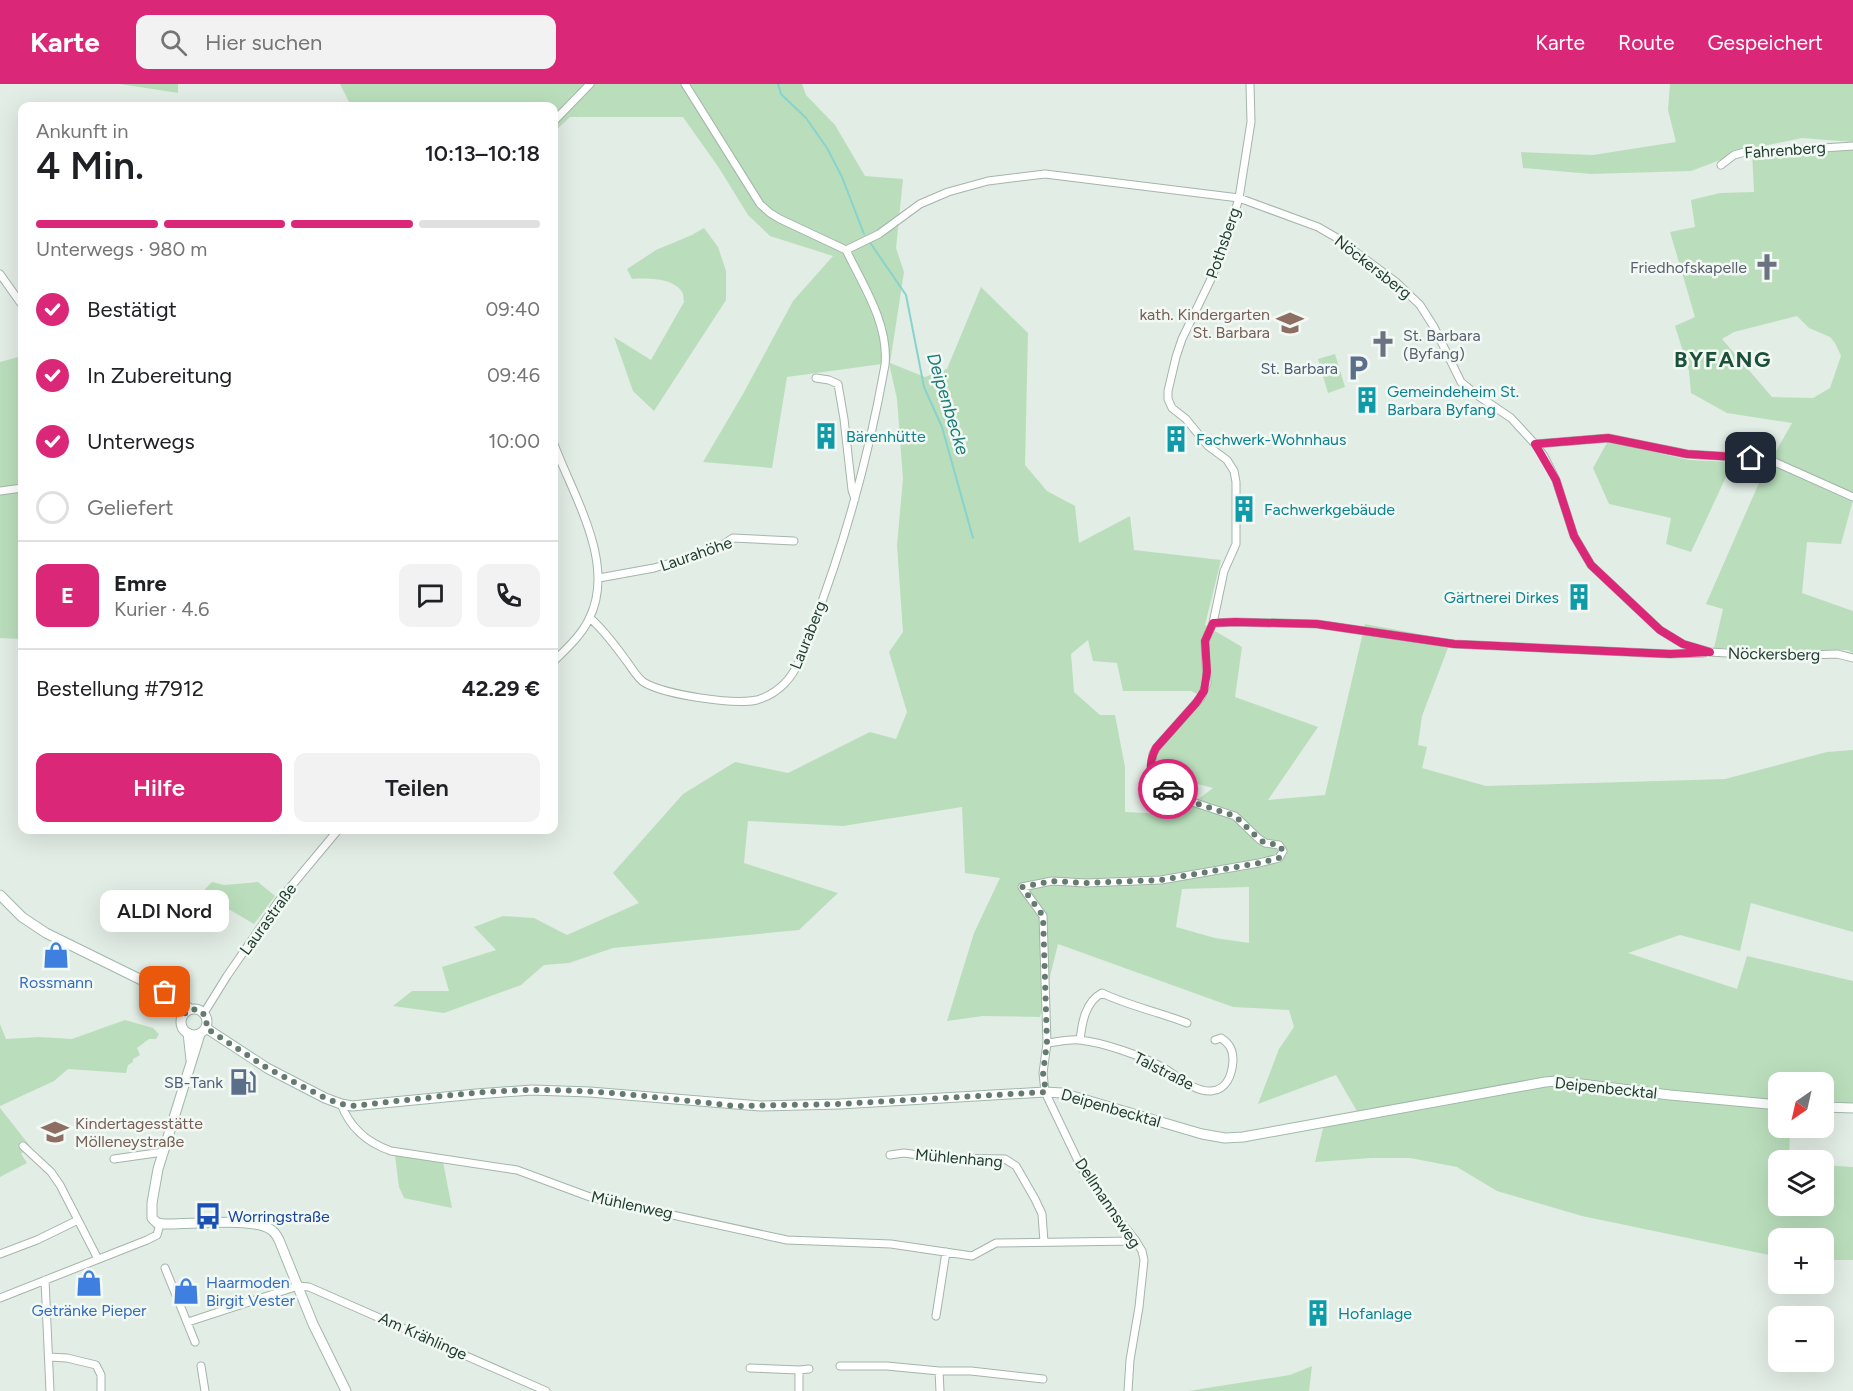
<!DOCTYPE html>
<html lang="de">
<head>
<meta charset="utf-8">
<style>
	:root { --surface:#fff; --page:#f2f2f2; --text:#202124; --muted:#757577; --line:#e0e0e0; --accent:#db2777 }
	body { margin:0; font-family:Figtree,sans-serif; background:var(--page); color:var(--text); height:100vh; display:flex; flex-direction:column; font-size:22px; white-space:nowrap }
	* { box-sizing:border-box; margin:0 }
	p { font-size:20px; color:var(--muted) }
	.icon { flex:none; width:33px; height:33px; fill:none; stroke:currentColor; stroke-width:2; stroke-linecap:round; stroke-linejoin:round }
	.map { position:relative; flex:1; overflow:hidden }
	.side { position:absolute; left:18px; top:18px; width:540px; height:732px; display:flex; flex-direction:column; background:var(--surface); border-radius:12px; box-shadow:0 6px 24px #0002 }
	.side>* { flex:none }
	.needle { width:39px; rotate:214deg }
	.tools { position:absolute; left:1768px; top:988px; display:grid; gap:12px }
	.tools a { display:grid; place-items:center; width:66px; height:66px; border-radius:12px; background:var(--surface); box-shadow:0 6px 24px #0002; font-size:30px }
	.pin { position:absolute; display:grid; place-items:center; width:51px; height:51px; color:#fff; margin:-26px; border-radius:12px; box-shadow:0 3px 9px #0006 }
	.courier { position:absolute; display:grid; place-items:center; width:60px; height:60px; margin:-30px; border:4px solid #db2777; border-radius:50%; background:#fff; color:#222; box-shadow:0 2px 8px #0007 }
	.bubble { position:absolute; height:42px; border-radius:12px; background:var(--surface); box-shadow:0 6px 24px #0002; font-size:20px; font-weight:600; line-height:42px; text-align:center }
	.headline em { font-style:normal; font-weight:600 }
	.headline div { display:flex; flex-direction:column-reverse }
	.headline { display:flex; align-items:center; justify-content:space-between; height:102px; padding:0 18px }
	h1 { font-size:39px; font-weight:600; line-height:45px }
	.bar { display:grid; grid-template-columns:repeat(4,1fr); gap:9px 6px; align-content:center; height:72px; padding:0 18px }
	.bar i { height:8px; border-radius:4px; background:var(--line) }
	.bar .on { background:var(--accent) }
	.bar p { grid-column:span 4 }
	.line { display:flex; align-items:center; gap:15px; padding:0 18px; border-top:2px solid var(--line) }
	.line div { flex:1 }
	.round { display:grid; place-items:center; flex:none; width:63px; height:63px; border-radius:12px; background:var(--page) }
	ol { padding:0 18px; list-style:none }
	li { display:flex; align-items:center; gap:18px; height:66px }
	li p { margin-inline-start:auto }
	li .icon { padding:6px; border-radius:50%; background:var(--accent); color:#fff; stroke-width:4 }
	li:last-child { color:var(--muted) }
	li i { width:33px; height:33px; border:3px solid var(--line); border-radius:50% }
	.button { display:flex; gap:12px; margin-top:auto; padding:12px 18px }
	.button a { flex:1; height:69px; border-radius:12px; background:var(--accent); color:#fff; font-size:24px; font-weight:600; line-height:69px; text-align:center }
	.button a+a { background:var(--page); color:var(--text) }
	header { display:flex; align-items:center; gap:36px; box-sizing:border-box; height:84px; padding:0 30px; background:var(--accent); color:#fff }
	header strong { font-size:28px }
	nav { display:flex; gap:33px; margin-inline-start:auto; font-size:21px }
	.search { width:420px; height:54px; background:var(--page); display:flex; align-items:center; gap:15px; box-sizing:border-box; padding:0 21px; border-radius:12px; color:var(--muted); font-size:22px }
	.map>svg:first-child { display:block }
	.green { fill:#badebc; fill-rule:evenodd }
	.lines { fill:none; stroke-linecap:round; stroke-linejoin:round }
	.stream { stroke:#88d3ce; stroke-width:2 }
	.street-casing { stroke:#a4b5ab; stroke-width:9 }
	.secondary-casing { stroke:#a0b9ab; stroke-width:11 }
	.street { stroke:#fff; stroke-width:7 }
	.secondary { stroke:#fff; stroke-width:9 }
	.done { stroke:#657b6f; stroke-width:6; stroke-dasharray:0 10.8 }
	.route { stroke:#db2777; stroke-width:8 }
	.labels { text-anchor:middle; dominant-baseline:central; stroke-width:5; stroke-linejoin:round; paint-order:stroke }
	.street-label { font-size:16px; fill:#213e30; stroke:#f2f9f4 }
	.worship-label { font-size:16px; fill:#5b616d; stroke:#f2f9f4; text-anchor:end }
	.education-label { font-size:16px; fill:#785e54; stroke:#f2f9f4; text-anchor:end }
	.service-label { font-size:16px; fill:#4e5e75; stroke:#f2f9f4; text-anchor:end }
	.culture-label { font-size:16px; fill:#0d838f; stroke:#f2f9f4; text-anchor:start }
	.shop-label { font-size:16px; fill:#366cbe; stroke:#f2f9f4 }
	.transit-label { font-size:16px; fill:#164399; stroke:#f2f9f4; text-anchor:start }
	.water-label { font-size:18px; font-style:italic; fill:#197c77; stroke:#f2f9f4 }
	.district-label { font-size:22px; font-weight:bold; letter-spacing:1.5px; fill:#1c5139; stroke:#f2f9f4 }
</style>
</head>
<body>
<header>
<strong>Karte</strong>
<div class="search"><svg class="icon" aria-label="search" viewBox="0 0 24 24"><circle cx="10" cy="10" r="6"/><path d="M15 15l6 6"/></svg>Hier suchen</div>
<nav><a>Karte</a><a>Route</a><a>Gespeichert</a></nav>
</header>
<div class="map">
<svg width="1853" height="1307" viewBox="0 0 1853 1307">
	<rect width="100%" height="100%" fill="#e2ede5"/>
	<path class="green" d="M120 0H178V9L172 8Z
		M340 0H802L806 11 835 41 865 92 903 95 896 164 904 188 890 279 925 293 947 285 981 203 1028 249 1025 381 1047 407 1075 422 1079 459 1130 432 1134 466 1221 476 1205 541 1242 563 1235 613 1318 643 1268 716 1325 711 1365 540 1451 556 1422 632 1418 661 1427 663 1422 684 1486 702 1725 695 1827 668 1853 666V848L1751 819 1740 867 1680 851 1628 869 1737 905 1747 872 1853 897V1024L1824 1022V999H1779V1021L1573 996 1358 1029 1336 991 1258 1020 1279 965 1294 943 1289 926 1233 923 1058 860 1040 933 983 932 947 937 974 849 1000 794 965 789 962 723 843 742 748 737 744 779 838 809 799 846 613 864 569 879 544 881 521 901 444 929 393 922 412 907H449L442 883 496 866 474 843 503 832 534 834 567 851 639 819 613 789 683 710 735 678 788 689 870 648 896 655 907 628 889 568 903 548 897 461 903 395 897 315 889 279 787 293 772 384 703 378 743 310 793 217 833 172 770 152 748 131 719 84 683 33H570L554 48V22H351ZM1088 556 1093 577 1117 579 1123 607H1191L1199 611 1156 670 1155 689 1213 704 1188 723 1173 718 1163 730 1125 728V683L1115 631H1100L1074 608 1071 570ZM1249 803V859L1215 854 1176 843 1182 805Z
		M1670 0H1853V58L1802 54 1749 65 1691 87 1591 90 1523 84 1521 68 1593 71 1676 58 1668 26Z
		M1787 62 1853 63V416L1841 460 1807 458 1802 509 1853 527V569L1848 566 1817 567 1714 564 1723 525 1706 520 1762 392 1792 339 1727 329 1691 309 1689 287 1675 242 1695 233 1670 148 1695 143 1691 116 1720 109 1754 108 1752 67ZM1797 232 1809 244 1830 253 1835 259 1841 272 1830 304 1813 314 1772 313 1722 255 1734 248Z
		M704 144 718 163 726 187V216L654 327 633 307 614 253 651 276 684 218C683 214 684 211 682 208 674 194 646 194 632 195L627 185 656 166 692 151Z
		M1335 270 1345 303 1328 309 1318 275Z
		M22 272V555L0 554V278Z
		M1608 357 1689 376 1733 378 1691 468 1666 460 1671 434 1609 420 1593 384Z
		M212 798 224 801 258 798 275 812 254 840 201 809Z
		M125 936 153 944 159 950 156 955H149L137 964 140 971 133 975V978L128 981 126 989 68 985 54 997 0 1022V940L6 955 39 953 72 955Z
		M1550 1000 1779 1022V1044H1790L1789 1077H1779V1122H1824V1081L1853 1083V1176H1824V1155H1779V1173L1582 1132 1497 1107 1457 1083 1410 1074H1371L1315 1078 1324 1040Z
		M0 1024 30 1062 21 1070 27 1079 0 1093Z
		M395 1071 443 1078 452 1124 404 1114 399 1103Z
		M1312 1282 1309 1307H1188L1290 1291Z"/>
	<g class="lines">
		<path class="stream" d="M778 0 781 10 806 34 827 64 842 93 864 150
			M869 157 906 211 924 303 942 343 973 454"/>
		<defs>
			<path id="street" d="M685 0 760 120 770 129 780 135 846 166
				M554 37 590 0
				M1721 81 1734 71 1745 68H1764L1853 62
				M846 166 879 150 920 120 948 108 988 97 1045 90 1239 114 1318 143 1337 154 1396 198 1420 221 1434 243 1461 298 1477 311 1511 334 1535 360 1544 372 1556 396 1574 452 1591 481 1660 546 1683 560 1710 568 1776 572 1837 570 1853 574
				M0 190 22 221
				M816 294 829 296 838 300 844 335 852 406 855 415
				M554 360C573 412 617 480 589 535 581 552 566 565 554 577
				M1535 360 1608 354 1687 370 1768 375 1853 413
				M0 407 22 404
				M599 494 654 484 715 466 733 454 794 457
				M590 534C605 547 616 563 628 579 633 586 638 595 645 599 667 611 733 621 757 616 767 613 776 608 784 600 799 585 805 563 812 544 845 459 869 371 885 281 889 240 863 201 846 166
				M1213 539 1235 538 1317 540 1454 560 1670 570 1704 569
				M204 929 227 892 278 818 338 746
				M1080 956C1082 939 1085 918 1102 909 1129 922 1159 928 1187 939
				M1047 959C1058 958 1068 955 1079 956 1102 958 1142 972 1162 983 1176 991 1194 1008 1211 1007 1227 1006 1232 990 1233 977 1233 966 1230 960 1221 954L1215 956
				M341 1020C350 1044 368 1059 391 1067L517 1086 590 1113 787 1156 891 1160 972 1172 996 1159 1136 1157
				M23 1062 51 1088 60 1101 98 1175
				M890 1071 904 1069 940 1074 1005 1075 1016 1082 1035 1115 1042 1130 1044 1158
				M114 1075 163 1068
				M0 1170 37 1156 78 1136
				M165 1184 195 1258
				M45 1196 50 1307
				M0 1214 147 1156 157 1151 160 1140
				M936 1232 946 1168
				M188 1238 298 1202 309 1203 546 1307
				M49 1273 67 1274 96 1281 101 1291V1307
				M201 1282 205 1307
				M840 1282H887L939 1287H971L1043 1295
				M750 1284 799 1286 809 1285
				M799 1286V1307
				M939 1287 940 1307
				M1128 1307 1130 1276 1139 1223 1144 1176 1142 1167 1136 1157 1095 1105 1081 1083 1045 1008 1043 989 1047 959 1043 832 1022 803 1052 797 1086 799 1161 796 1259 779 1279 774 1283 767 1279 761 1265 759 1259 755 1235 732 1189 717 1174 709 1155 696 1152 690 1151 682 1153 670 1156 664 1196 619 1201 613 1207 599 1205 557 1213 539 1224 487 1236 460V398L1234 387 1227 376 1208 362 1186 335 1172 324 1168 315V307L1176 273 1182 255 1211 195 1227 154 1239 114 1251 38 1250 0"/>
			<path id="secondary" d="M0 811 22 833 46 849 174 912 190 925
				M165 908 170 918 183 931
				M181 938a13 13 0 1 1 26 0a13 13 0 1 1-26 0Z
				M206 944 267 984 325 1014 341 1020 352 1022 476 1010 532 1006 590 1008 760 1022 840 1020 1045 1008 1062 1009 1202 1050 1225 1054 1243 1053 1545 998 1557 997 1670 1011 1779 1021
				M188 949 191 976
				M200 950 158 1085 152 1119V1134L157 1139 164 1140C187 1141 253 1133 270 1145 274 1147 277 1152 279 1156L313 1240 346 1307
				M1824 1023 1853 1024"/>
		</defs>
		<use href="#street" class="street-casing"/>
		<use href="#secondary" class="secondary-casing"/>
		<use href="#street" class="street"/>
		<use href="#secondary" class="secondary"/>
	</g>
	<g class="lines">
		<path class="done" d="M165 908 170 918 183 931 190 925 200 926 207 934 206 944 267 984 325 1014 341 1020 352 1022C411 1016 471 1007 530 1006 599 1005 668 1015 736 1022L840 1020 1046 1008 1043 989 1047 959 1043 832 1022 803 1052 797 1086 799 1161 796 1259 779 1279 774 1283 767 1279 761 1265 759 1259 755 1235 732 1189 717 1168 705"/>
		<path class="route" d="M1168 705C1151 694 1146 684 1156 664L1196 619 1204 607 1207 588 1205 557 1213 539 1235 538 1317 540 1454 560 1670 570 1710 568 1683 560 1660 546 1591 481 1574 452 1556 396 1535 360 1608 354 1687 370 1751 374"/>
	</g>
	<defs>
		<symbol id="church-bare" viewBox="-9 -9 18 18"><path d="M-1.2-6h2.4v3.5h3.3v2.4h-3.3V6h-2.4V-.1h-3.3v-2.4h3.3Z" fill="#6b7280" stroke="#f2f9f4" stroke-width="2.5" paint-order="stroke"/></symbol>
		<symbol id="school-bare" viewBox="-9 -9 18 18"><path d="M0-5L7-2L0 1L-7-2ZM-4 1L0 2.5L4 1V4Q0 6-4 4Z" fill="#8d6e63" stroke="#f2f9f4" stroke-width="2.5" paint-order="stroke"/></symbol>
		<symbol id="parking-bare" viewBox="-9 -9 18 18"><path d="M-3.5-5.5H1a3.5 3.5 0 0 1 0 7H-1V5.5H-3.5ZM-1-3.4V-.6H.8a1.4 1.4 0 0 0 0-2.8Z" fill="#5c6f8a" stroke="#f2f9f4" stroke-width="2.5" paint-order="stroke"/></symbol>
		<symbol id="building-bare" viewBox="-9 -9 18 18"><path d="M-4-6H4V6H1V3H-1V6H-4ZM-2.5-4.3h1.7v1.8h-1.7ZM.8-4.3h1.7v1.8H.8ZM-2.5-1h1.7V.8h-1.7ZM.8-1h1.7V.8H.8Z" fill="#0f9aa8" stroke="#f2f9f4" stroke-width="2.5" paint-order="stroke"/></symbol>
		<symbol id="shop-bare" viewBox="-9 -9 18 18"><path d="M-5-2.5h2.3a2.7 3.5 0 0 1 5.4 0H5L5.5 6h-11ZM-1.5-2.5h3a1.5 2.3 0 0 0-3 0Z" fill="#3f7fe0" stroke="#f2f9f4" stroke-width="2.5" paint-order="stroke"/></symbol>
		<symbol id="fuel-bare" viewBox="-9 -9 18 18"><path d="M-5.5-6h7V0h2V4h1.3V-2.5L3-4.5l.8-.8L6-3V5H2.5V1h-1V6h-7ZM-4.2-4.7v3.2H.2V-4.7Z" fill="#5c6f8a" stroke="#f2f9f4" stroke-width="2.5" paint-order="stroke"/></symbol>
		<symbol id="bus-bare" viewBox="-9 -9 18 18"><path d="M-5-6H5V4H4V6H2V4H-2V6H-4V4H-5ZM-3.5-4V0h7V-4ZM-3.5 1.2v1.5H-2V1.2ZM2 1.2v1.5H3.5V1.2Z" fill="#1a4fb4" stroke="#f2f9f4" stroke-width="2.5" paint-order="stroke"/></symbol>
	</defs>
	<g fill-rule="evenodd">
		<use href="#church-bare" x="1748" y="164" width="38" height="38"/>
		<use href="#school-bare" x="1271" y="220" width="38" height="38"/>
		<use href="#church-bare" x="1364" y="241" width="38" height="38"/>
		<use href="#parking-bare" x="1339" y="265" width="38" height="38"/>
		<use href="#building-bare" x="1348" y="297" width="38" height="38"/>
		<use href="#building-bare" x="807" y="333" width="38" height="38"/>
		<use href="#building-bare" x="1157" y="336" width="38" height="38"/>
		<use href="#building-bare" x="1225" y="406" width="38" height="38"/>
		<use href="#building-bare" x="1560" y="494" width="38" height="38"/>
		<use href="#shop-bare" x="37" y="852" width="38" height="38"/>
		<use href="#fuel-bare" x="224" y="979" width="38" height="38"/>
		<use href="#school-bare" x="36" y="1029" width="38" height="38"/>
		<use href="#bus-bare" x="189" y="1113" width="38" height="38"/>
		<use href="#shop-bare" x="70" y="1180" width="38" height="38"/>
		<use href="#shop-bare" x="167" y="1188" width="38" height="38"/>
		<use href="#building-bare" x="1299" y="1210" width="38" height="38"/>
	</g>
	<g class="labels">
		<g class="street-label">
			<text transform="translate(1785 66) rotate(-4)">Fahrenberg</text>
			<text transform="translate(1223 159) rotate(-71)">Pothsberg</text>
			<text transform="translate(1373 183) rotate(38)">Nöckersberg</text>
			<text transform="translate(696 470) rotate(-19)">Laurahöhe</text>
			<text transform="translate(808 551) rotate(-68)">Lauraberg</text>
			<text transform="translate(1774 570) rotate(1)">Nöckersberg</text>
			<text transform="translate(268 835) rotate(-54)">Laurastraße</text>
			<text transform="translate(1164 987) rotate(27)">Talstraße</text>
			<text transform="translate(1606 1004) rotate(6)">Deipenbecktal</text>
			<text transform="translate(1111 1024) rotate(16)">Deipenbecktal</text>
			<text transform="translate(959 1074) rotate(5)">Mühlenhang</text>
			<text transform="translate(1108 1119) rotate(56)">Dellmannsweg</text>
			<text transform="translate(632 1121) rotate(12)">Mühlenweg</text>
			<text transform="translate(423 1252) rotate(24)">Am Krählinge</text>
		</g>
		<g class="worship-label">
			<text x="1747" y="183">Friedhofskapelle</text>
			<text x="1403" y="251" text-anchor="start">St. Barbara<tspan x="1403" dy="18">(Byfang)</tspan></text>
		</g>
		<g class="education-label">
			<text x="1270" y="230">kath. Kindergarten<tspan x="1270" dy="18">St. Barbara</tspan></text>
			<text x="75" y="1039" text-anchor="start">Kindertagesstätte<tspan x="75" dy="18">Mölleneystraße</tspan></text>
		</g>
		<g class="service-label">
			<text x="1338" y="284">St. Barbara</text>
			<text x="223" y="998">SB-Tank</text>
		</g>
		<g class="culture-label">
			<text x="1387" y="307">Gemeindeheim St.<tspan x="1387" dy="18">Barbara Byfang</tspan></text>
			<text x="846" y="352">Bärenhütte</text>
			<text x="1196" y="355">Fachwerk-Wohnhaus</text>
			<text x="1264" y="425">Fachwerkgebäude</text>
			<text x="1559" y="513" text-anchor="end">Gärtnerei Dirkes</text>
			<text x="1338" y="1229">Hofanlage</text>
		</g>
		<g class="shop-label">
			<text x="56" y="898">Rossmann</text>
			<text x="206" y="1198" text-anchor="start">Haarmoden<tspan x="206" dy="18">Birgit Vester</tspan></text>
			<text x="89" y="1226">Getränke Pieper</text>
		</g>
		<g class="transit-label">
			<text x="228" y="1132">Worringstraße</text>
		</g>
		<g class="water-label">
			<text transform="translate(948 320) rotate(73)">Deipenbecke</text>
		</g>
		<g class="district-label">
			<text x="1723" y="275">BYFANG</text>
		</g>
	</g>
</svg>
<div class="tools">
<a><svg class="needle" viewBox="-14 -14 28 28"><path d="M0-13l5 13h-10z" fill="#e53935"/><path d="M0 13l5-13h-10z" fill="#757577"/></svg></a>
<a><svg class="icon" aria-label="layers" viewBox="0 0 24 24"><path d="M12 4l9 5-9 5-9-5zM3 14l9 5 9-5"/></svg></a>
<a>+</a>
<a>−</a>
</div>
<div class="pin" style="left:165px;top:908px;background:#ea580c"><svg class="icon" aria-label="bag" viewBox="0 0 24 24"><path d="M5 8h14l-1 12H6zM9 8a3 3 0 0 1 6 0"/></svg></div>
<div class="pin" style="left:1751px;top:374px;background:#1f2937"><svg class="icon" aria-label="home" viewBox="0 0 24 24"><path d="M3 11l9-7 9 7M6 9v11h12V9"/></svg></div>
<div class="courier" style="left:1168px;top:705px"><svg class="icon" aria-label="car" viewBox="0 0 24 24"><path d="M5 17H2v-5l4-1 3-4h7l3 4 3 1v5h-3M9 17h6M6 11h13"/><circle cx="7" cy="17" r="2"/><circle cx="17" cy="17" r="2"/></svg></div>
<div class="bubble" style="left:100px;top:806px;width:129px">ALDI Nord</div>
<section class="side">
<div class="headline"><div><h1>4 Min.</h1><p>Ankunft in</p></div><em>10:13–10:18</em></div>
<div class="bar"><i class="on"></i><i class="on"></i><i class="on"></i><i></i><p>Unterwegs · 980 m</p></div>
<ol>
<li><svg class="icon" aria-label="check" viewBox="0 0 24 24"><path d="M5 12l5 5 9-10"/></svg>Bestätigt<p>09:40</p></li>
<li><svg class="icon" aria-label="check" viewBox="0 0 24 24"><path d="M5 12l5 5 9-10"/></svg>In Zubereitung<p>09:46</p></li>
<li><svg class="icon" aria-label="check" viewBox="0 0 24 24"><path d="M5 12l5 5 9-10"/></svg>Unterwegs<p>10:00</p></li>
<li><i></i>Geliefert</li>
</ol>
<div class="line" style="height:108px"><b class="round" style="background:var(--accent);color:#fff">E</b><div><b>Emre</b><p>Kurier · 4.6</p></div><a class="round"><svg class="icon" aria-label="chat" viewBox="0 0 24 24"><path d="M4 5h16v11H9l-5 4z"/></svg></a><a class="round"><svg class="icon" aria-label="phone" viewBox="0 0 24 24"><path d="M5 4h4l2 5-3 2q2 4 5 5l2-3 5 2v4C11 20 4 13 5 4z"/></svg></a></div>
<div class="line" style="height:78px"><div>Bestellung #7912</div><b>42.29 €</b></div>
<div class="button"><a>Hilfe</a><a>Teilen</a></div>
</section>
</div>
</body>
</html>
